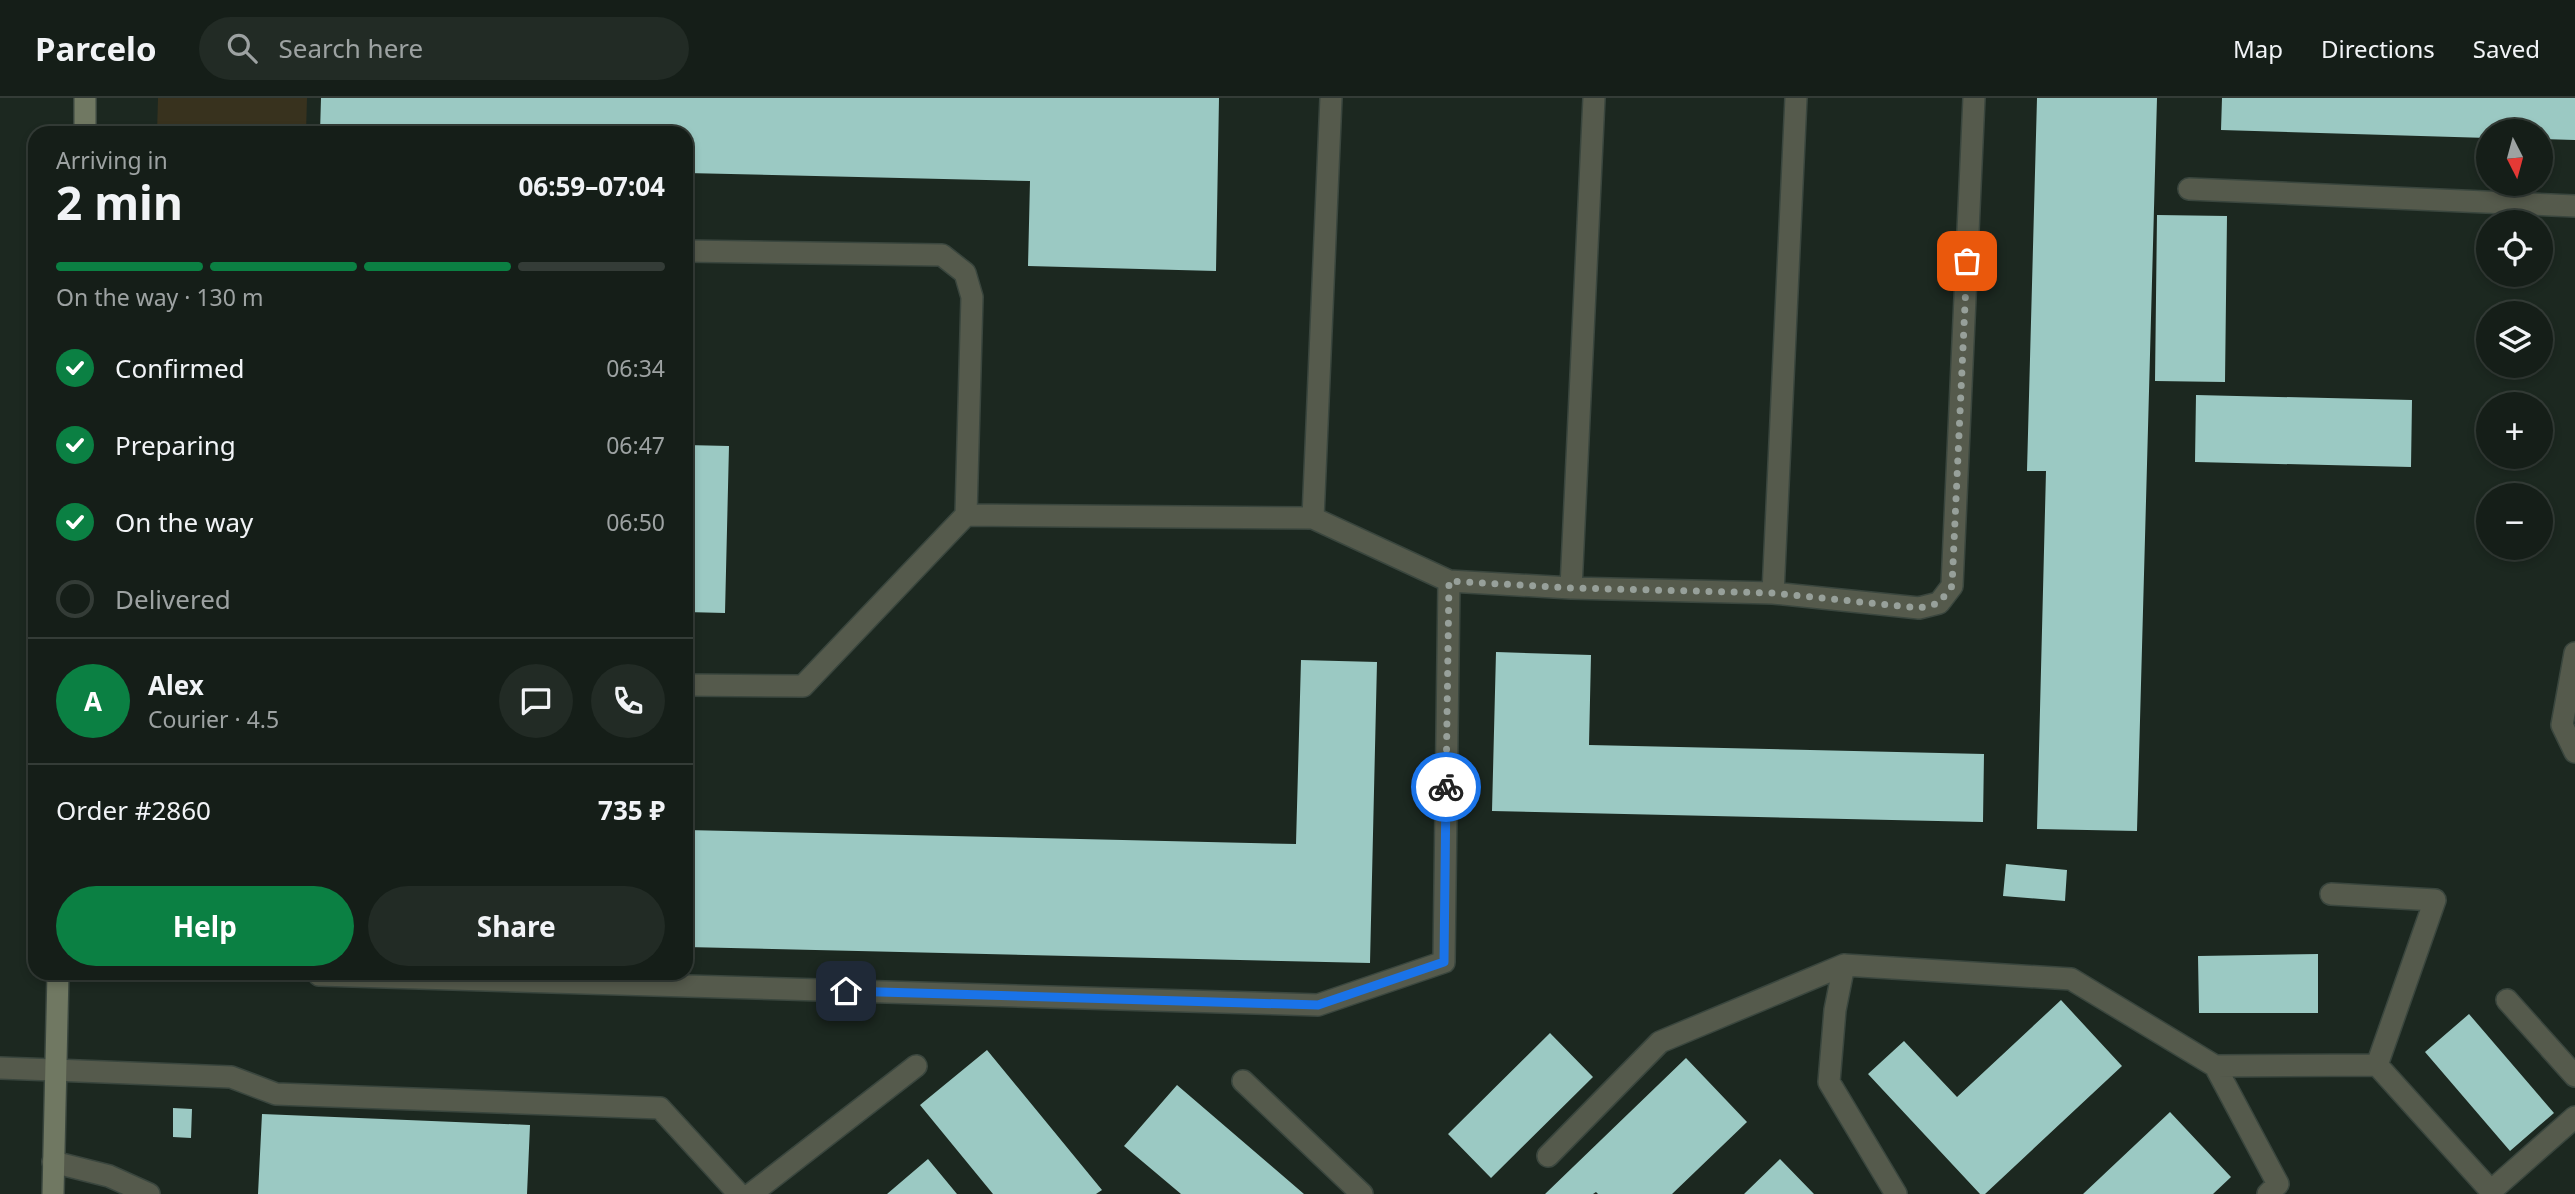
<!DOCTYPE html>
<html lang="en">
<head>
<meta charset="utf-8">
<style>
	:root { --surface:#151e18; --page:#222b25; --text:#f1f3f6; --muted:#9da2a2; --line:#343c37; --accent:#0b8043 }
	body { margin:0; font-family:"Noto Sans",sans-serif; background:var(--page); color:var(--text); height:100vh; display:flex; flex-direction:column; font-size:26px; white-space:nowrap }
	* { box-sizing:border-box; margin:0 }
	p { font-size:23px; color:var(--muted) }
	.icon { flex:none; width:38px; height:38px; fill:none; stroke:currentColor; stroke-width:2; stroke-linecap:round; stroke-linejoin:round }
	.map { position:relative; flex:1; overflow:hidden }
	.sheet { position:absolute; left:28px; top:28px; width:665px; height:854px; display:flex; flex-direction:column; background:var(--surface); border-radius:21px; box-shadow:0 4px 10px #0003,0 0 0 2px var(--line) }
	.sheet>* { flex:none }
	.needle { width:46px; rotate:174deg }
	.tools { position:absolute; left:2476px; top:21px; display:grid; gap:14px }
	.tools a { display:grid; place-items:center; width:77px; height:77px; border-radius:50%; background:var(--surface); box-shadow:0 4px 10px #0003,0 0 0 2px var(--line); font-size:35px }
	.pin { position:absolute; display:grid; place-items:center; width:60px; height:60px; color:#fff; margin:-30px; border-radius:14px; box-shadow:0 4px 10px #0006 }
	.courier { position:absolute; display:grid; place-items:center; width:70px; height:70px; margin:-35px; border:5px solid #1a73e8; border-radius:50%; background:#fff; color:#222; box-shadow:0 2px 9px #0007 }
	.head em { font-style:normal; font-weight:700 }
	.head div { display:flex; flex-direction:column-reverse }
	.head { display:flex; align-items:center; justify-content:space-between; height:119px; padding:0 28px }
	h1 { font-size:46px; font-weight:700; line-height:52px }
	.bar { display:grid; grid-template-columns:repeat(4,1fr); gap:10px 7px; align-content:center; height:84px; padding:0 28px }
	.bar i { height:9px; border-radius:5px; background:var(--line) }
	.bar .selected { background:var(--accent) }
	.bar p { grid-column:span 4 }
	.line { display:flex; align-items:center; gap:18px; padding:0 28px; border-top:2px solid var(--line) }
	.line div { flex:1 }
	.round { display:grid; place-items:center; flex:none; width:74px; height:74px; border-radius:37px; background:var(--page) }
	ol { padding:0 28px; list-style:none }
	li { display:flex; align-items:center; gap:21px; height:77px }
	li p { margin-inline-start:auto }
	li .icon { padding:7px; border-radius:50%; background:var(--accent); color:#fff; stroke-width:4 }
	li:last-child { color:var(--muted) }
	li i { width:38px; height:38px; border:4px solid var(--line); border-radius:50% }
	.primary-button { display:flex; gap:14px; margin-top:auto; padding:14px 28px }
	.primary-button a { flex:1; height:80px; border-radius:42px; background:var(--accent); color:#fff; font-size:28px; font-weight:700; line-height:80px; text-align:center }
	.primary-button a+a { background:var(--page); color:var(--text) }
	header { display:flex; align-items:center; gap:42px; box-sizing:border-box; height:98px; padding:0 35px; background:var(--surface); border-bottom:2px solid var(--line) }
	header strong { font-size:33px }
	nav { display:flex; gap:38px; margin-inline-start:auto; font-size:24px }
	.search { width:490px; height:63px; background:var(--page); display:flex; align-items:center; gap:18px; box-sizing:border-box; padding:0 24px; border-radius:38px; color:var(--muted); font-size:26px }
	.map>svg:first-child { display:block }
	.green { fill:#38321e }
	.building { fill:#9bc9c3 }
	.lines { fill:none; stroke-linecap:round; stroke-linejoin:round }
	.lane-casing { stroke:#3a463e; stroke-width:24 }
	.street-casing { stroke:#3a463e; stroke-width:24 }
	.secondary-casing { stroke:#3a463e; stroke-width:24 }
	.lane { stroke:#555a4c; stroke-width:21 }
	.street { stroke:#555a4c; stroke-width:21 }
	.secondary { stroke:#707862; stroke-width:21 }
	.done { stroke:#97a09a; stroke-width:7; stroke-dasharray:0 12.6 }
	.route { stroke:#1a73e8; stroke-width:9 }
</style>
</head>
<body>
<header>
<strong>Parcelo</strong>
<div class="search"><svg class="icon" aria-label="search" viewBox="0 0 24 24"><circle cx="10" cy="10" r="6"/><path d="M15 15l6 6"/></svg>Search here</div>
<nav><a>Map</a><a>Directions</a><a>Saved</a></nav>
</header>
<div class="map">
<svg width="2575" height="1096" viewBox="0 0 2575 1096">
	<rect width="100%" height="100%" fill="#1c2820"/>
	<path class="green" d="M158 0H307L306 35H157Z"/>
	<path class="building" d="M321 0H1219L1216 173 1028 168 1030 83 686 75V35H320Z
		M2037 0H2157L2137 733 2037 731 2046 373H2027Z
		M2222 0H2575V42L2541 41V33H2488V40L2221 32Z
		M2157 117 2227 118 2225 284 2155 283Z
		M2196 297 2412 302 2411 369 2195 364Z
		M686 347 729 348 725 515 686 514Z
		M1496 554 1591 557 1589 647 1984 656 1983 724 1492 713Z
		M1301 562 1377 564 1370 865 686 849V732L1296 746Z
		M2006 766 2067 772 2065 803 2003 798Z
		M2318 856V915H2199L2198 858Z
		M2061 902 2122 968 1985 1096H1980L1868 976 1904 943 1957 999Z
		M2469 916 2554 1015 2510 1053 2425 954Z
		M1550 935 1593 979 1491 1080 1448 1036Z
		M987 952 1102 1092 1096 1096H993L920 1007Z
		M1686 960 1747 1024 1672 1096H1598L1596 1094 1593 1096H1545Z
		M1177 987 1304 1096H1181L1124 1048Z
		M173 1010 192 1011 191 1040 173 1039Z
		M2170 1014 2231 1079 2213 1096H2083Z
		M262 1016 530 1027 527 1096H258Z
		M928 1061 957 1096H887Z
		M1780 1061 1814 1096H1744Z"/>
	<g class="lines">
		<defs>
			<path id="lane" d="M2189 91 2575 108
				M686 153 942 157 965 175 972 199 966 417
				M1313 420 1331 0
				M1571 490 1594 0
				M1773 495 1796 0
				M2575 555 2562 627 2575 654
				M686 587 803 588 966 417 1313 420 1449 483 1571 490 1773 495 1919 510 1939 505 1952 488 1974 0
				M2331 796 2435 802 2377 967
				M1844 867 1835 912 1829 984 1896 1096
				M319 877 1318 907 1444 864 1449 483
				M2507 902 2575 978
				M2215 968 2278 1086 2268 1096
				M54 972 231 979 276 996 660 1010 739 1096
				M1243 983 1362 1096
				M1548 1058 1660 944 1844 867 2071 881 2215 968 2377 967 2491 1093 2490 1096
				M53 1064 109 1078 149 1096
				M2491 1093 2575 1019
				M751 1096 916 968"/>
			<path id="street" d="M0 970 54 972"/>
			<path id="secondary" d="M85 35V0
				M53 1096 58 875"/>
		</defs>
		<use href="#lane" class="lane-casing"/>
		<use href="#street" class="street-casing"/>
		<use href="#secondary" class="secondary-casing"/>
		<use href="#lane" class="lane"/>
		<use href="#street" class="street"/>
		<use href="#secondary" class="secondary"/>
	</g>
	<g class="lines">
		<path class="done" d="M1446 689 1449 483 1571 490 1773 495 1919 510 1939 505 1952 488 1967 163"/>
		<path class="route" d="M846 893 1318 907 1444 864 1446 689"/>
	</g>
</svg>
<div class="tools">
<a><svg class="needle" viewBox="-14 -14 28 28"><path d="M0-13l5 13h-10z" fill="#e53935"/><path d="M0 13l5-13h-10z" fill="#9da2a2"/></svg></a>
<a><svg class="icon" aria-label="locate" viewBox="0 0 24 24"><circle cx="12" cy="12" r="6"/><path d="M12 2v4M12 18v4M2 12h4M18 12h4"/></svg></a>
<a><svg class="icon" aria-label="layers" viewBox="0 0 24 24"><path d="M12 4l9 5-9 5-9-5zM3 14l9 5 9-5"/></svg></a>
<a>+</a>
<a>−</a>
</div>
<div class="pin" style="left:1967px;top:163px;background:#ea580c"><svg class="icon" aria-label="bag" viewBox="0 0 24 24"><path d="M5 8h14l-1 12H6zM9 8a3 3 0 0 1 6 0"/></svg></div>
<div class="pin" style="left:846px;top:893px;background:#1f2937"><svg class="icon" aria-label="home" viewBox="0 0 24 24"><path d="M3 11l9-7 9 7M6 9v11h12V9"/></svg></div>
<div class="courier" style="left:1446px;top:689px"><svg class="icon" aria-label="bike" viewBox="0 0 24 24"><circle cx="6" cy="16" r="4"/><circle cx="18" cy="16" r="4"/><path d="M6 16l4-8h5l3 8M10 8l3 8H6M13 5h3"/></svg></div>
<section class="sheet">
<div class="head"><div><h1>2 min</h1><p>Arriving in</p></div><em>06:59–07:04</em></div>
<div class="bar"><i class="selected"></i><i class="selected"></i><i class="selected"></i><i></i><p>On the way · 130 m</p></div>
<ol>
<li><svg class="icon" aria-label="check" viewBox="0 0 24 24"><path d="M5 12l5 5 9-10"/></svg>Confirmed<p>06:34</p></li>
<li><svg class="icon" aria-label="check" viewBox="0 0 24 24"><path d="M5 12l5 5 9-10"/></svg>Preparing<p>06:47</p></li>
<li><svg class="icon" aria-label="check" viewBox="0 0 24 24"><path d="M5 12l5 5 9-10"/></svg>On the way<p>06:50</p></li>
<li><i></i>Delivered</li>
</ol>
<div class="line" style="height:126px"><b class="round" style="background:var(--accent);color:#fff">A</b><div><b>Alex</b><p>Courier · 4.5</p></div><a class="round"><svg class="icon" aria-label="chat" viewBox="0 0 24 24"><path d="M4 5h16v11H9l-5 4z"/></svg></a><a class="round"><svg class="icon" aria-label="phone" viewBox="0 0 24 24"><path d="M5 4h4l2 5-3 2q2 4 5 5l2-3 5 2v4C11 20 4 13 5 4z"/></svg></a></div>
<div class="line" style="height:91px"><div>Order #2860</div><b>735 ₽</b></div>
<div class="primary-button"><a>Help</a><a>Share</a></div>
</section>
</div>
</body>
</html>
